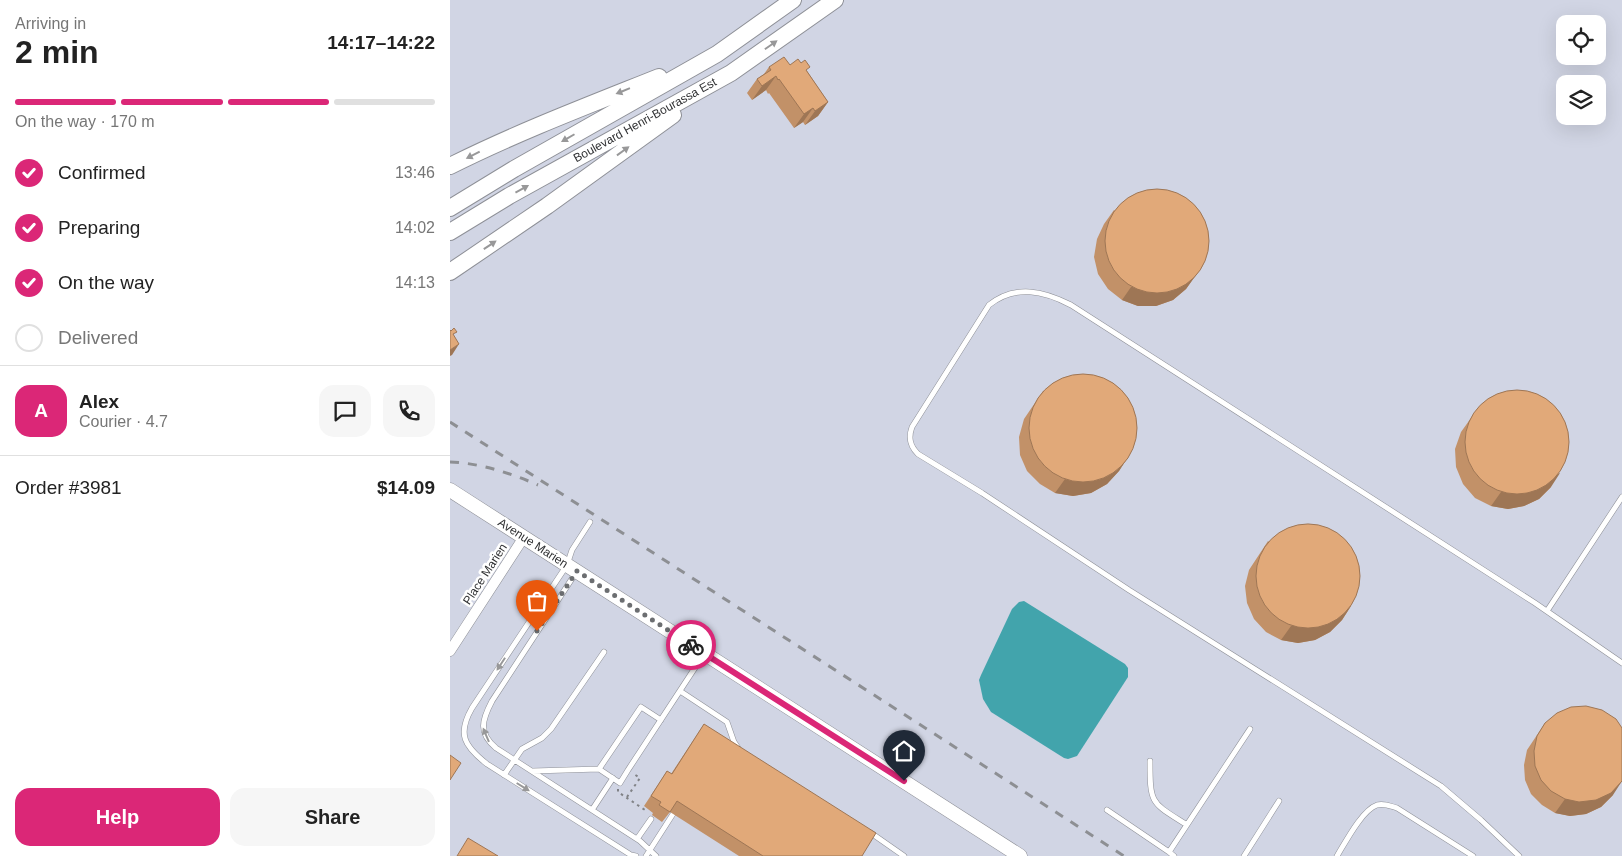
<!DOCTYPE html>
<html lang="en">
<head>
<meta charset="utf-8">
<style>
	:root { --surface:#fff; --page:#f6f6f6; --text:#222; --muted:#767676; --line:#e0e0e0; --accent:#db2777 }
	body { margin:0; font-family:Helvetica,sans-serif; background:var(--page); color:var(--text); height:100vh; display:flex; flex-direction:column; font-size:19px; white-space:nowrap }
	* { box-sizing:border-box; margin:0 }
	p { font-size:16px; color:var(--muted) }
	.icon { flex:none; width:28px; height:28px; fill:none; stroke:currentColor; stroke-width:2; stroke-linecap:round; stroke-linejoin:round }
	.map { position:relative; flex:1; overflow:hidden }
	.drawer { display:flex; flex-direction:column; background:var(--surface); width:450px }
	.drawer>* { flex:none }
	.fabs { position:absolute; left:1106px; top:15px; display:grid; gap:10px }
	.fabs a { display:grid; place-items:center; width:50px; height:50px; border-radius:10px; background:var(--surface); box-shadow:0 5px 20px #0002; font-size:25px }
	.pin { position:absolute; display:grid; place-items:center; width:42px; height:42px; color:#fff; margin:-51px -21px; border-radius:50% 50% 50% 0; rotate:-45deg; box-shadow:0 0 5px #0007 }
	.pin .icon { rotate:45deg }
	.courier { position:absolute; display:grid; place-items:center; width:50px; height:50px; margin:-25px; border:4px solid #db2777; border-radius:50%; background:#fff; color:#222; box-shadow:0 1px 6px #0007 }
	.headline em { font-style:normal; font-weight:800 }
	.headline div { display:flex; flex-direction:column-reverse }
	.headline { display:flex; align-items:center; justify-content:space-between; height:85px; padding:0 15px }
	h1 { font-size:32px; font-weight:800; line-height:38px }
	.bar { display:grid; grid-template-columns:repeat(4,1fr); gap:8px 5px; align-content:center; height:60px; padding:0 15px }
	.bar i { height:6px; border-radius:4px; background:var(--line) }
	.bar .active { background:var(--accent) }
	.bar p { grid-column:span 4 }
	.line { display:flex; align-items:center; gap:12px; padding:0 15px; border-top:1px solid var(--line) }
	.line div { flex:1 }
	.round { display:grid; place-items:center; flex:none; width:52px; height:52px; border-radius:15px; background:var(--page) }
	ol { padding:0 15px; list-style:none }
	li { display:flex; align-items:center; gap:15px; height:55px }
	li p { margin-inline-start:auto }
	li .icon { padding:5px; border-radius:50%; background:var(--accent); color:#fff; stroke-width:4 }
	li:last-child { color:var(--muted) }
	li i { width:28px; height:28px; border:2px solid var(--line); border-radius:50% }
	.button { display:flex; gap:10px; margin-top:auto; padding:10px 15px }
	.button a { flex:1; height:58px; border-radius:15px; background:var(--accent); color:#fff; font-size:20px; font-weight:800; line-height:58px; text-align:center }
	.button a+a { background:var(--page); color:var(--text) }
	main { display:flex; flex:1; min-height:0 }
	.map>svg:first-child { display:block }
	.built { fill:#d1d5e4; fill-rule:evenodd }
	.water { fill:#42a4ac }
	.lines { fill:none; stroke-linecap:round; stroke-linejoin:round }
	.lane-casing { stroke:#8e9097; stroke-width:6 }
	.street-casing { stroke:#8e9097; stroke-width:11 }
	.secondary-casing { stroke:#8e9097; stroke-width:15 }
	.primary-casing { stroke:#8e9097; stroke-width:18 }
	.path { stroke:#808286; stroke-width:2; stroke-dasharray:2.5 4; stroke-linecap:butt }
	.lane { stroke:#fff; stroke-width:5 }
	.street { stroke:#fff; stroke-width:10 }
	.secondary { stroke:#fff; stroke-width:14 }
	.primary { stroke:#fff; stroke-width:16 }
	.rail { stroke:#8d8f93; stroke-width:3; stroke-dasharray:9 9; stroke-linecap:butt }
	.wall { fill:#c29168 }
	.shaded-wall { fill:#9e7655 }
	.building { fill:#e1a979; stroke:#9e7655 }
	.oneway { fill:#989899 }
	.done { stroke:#6c6e71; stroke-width:5; stroke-dasharray:0 9 }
	.route { stroke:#db2777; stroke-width:6 }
	.labels { text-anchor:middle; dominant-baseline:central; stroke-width:5; stroke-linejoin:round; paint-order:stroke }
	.street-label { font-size:12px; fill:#303133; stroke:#fff }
</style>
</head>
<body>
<main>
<section class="drawer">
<div class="headline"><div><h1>2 min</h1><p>Arriving in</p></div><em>14:17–14:22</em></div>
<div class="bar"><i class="active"></i><i class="active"></i><i class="active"></i><i></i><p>On the way · 170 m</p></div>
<ol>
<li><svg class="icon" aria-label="check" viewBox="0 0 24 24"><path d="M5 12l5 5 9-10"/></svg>Confirmed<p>13:46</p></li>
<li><svg class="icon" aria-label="check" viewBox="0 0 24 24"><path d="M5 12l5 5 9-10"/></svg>Preparing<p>14:02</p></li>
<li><svg class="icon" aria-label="check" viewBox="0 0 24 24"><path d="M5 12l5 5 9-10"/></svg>On the way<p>14:13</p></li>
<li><i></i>Delivered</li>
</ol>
<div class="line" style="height:90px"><b class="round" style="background:var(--accent);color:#fff">A</b><div><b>Alex</b><p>Courier · 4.7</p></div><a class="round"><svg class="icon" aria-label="chat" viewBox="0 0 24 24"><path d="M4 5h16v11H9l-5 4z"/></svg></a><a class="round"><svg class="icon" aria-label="phone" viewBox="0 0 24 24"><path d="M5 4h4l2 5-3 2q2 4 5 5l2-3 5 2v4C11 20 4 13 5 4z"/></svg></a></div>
<div class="line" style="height:65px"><div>Order #3981</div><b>$14.09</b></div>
<div class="button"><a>Help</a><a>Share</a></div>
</section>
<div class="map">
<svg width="1172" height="856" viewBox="0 0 1172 856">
	<rect width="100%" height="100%" fill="#dcdee5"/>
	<path class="built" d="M0 0H1172V856H0ZM1115 24H1148V56H1115ZM1115 84H1148V116H1115Z"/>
	<path class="water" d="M574 601 675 664 678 668V677L627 756 618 759 614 758 541 712 533 699 529 680 531 675 562 609 569 602Z"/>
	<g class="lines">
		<defs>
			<path id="lane" d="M140 522 122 550 117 565 22 708C7 734 14 746 37 764L181 855 186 856
				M127 571 42 701C32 720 28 733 46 748L190 841 206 856
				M1097 611 1172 497
				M230 691 277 722 284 742 288 748
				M211 720 191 707 149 769 170 783 178 770 254 654
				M700 761C700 805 701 802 737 825
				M83 771 149 769
				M54 775 72 749 92 738 101 729 154 652
				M142 810 163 778
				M657 810 719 852
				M421 833 454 856
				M187 839 201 819
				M196 856 223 814
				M724 856 719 852 800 729
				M794 856 829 801
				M887 856C895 843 912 810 927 805 934 803 940 806 947 808L1023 856
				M1069 856 1031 820 991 786 679 590 532 493 468 454C460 446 458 438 462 427L539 305C565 284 594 291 621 305L1085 603 1172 663"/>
			<path id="street" d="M0 651 74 537"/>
			<path id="secondary" d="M0 490 570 856"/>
			<path id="primary" d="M0 166C68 132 139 105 209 77
				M0 208 64 169 267 54 343 0
				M0 232 59 196 281 73 385 0
				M0 272 97 206 223 115"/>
		</defs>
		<use href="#lane" class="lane-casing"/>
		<use href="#street" class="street-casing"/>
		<use href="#secondary" class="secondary-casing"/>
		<use href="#primary" class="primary-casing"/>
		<path class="path" d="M168 789V792L195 810 196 808
			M177 797 190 778 184 774"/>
		<use href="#lane" class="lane"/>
		<use href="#street" class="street"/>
		<use href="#secondary" class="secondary"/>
		<use href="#primary" class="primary"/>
		<path class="rail" d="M0 422 674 856
			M0 462C30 463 60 473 88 485"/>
	</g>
	<path class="wall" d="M340 65 357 71 378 102 368 116 355 125 353 122 344 128 319 93 318 94 316 90 302 100 297 93 307 79 314 74 319 67Z
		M664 210 746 275 736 289 723 300 706 306H688L672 300 658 289 648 274 644 257 647 239 654 224Z
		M593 391 678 457 669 471 657 484 641 493 623 496 605 493 590 484 577 471 570 455 569 437 574 419Z
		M1021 418 1101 487 1089 499 1074 506 1058 509 1041 506 1025 498 1013 484 1006 467 1005 449 1011 432Z
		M818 541 901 606 892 620 880 632 865 640 848 643 831 640 816 632 804 619 797 603 795 586 799 570Z
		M1095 723 1163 795 1151 807 1136 814 1120 816 1105 813 1092 805 1081 794 1075 780 1074 765 1077 750Z
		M254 724 412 856H289L220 812 212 822 202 815 203 813 194 806 217 771 221 774Z"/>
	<path class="shaded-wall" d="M326 76 316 90 302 100 312 86Z
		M378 102 368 116 355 125 365 111Z
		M363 108 353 122 344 128 354 114Z
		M746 275 736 289 723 300 706 306H688L672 300 681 287Z
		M9 344 2 355 0 356V350Z
		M678 457 669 471 657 484 641 493 623 496 605 493 615 479Z
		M1110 473 1101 487 1089 499 1074 506 1058 509 1041 506 1051 492Z
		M901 606 892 620 880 632 865 640 848 643 831 640 841 626Z
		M1172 781 1163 795 1151 807 1136 814 1120 816 1105 813 1115 799Z"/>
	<path class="building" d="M334 57 340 65 348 59 351 63 355 60 360 67 356 70 378 102 365 111 363 108 354 114 329 79 328 80 326 76 312 86 307 79 321 70 319 67Z
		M655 241a52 52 0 1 1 104 0a52 52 0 1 1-104 0Z
		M4 328 7 332 3 334 9 344 0 350V330L1 331Z
		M579 428a54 54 0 1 1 108 0a54 54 0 1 1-108 0Z
		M1015 442a52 52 0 1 1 104 0a52 52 0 1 1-104 0Z
		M806 576a52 52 0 1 1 104 0a52 52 0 1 1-104 0Z
		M1136 706 1152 710 1166 719 1172 728V781L1161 793 1146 800 1129 802 1115 799 1101 791 1091 780 1085 766 1084 751 1087 736 1095 723 1107 713 1121 707Z
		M254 724 426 833 412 856H313L227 801 220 812 209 805 211 802 201 796 217 771 222 774Z
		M0 755 11 763 0 780Z
		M18 838 48 856H7Z"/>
	<defs><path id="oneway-solid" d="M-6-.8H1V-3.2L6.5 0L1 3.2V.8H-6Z" transform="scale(1.25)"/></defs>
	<g class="oneway">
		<use href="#oneway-solid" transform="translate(321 45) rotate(-35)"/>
		<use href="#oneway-solid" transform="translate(173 91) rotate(158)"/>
		<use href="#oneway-solid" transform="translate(118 138) rotate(150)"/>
		<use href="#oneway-solid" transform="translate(173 151) rotate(-36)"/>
		<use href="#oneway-solid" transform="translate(23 155) rotate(153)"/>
		<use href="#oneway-solid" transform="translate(72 189) rotate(-29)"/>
		<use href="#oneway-solid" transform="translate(40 245) rotate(-34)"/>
		<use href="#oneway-solid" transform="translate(51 664) rotate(123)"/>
		<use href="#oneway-solid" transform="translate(36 735) rotate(-113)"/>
		<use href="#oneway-solid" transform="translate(73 787) rotate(32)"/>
	</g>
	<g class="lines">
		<path class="done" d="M87 631 127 571 241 645"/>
		<path class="route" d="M241 645 454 781"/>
	</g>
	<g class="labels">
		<g class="street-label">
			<text transform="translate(195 120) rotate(-29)">Boulevard Henri-Bourassa Est</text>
			<text transform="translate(83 543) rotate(33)">Avenue Marien</text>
			<text transform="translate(35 574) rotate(-57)">Place Marien</text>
		</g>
	</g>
</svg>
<div class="fabs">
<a><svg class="icon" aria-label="locate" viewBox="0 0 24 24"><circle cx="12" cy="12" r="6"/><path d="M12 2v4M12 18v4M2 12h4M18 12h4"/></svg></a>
<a><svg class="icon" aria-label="layers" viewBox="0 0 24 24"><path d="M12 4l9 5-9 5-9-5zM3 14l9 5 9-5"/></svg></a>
</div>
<div class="pin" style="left:87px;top:631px;background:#ea580c"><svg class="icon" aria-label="bag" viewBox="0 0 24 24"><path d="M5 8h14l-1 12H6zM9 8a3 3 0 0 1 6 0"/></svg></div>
<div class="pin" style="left:454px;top:781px;background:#1f2937"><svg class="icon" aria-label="home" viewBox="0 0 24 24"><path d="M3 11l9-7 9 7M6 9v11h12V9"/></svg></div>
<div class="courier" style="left:241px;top:645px"><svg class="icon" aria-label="bike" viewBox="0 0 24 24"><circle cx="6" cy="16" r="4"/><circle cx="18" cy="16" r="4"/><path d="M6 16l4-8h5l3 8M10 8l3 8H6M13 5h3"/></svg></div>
</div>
</main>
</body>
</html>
